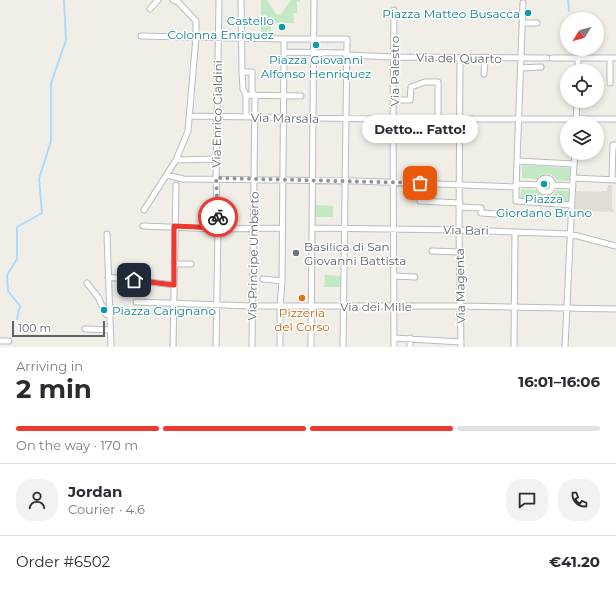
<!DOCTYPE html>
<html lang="en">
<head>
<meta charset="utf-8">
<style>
	:root { --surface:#fff; --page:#f2f2f3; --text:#2b2b33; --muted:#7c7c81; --line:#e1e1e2; --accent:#ed3a30 }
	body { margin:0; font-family:Montserrat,sans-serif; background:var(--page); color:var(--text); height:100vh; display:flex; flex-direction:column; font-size:15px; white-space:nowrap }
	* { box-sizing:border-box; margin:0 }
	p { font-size:13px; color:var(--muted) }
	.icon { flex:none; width:22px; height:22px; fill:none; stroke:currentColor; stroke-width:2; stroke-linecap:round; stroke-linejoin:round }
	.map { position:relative; height:347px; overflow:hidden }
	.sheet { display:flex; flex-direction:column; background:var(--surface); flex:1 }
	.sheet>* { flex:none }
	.needle { width:26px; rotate:233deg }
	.controls { position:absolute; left:560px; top:12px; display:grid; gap:8px }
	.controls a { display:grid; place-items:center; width:44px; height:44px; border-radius:50%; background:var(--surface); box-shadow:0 2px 6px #0003; font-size:20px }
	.scale { position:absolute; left:12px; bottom:10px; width:93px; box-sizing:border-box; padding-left:4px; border:2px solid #5e6368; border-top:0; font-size:11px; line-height:14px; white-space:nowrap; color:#5e6368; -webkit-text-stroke:3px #fff; paint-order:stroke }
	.pin { position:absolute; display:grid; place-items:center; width:34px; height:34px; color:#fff; margin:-17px; border-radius:8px; box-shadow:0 2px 6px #0006 }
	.courier { position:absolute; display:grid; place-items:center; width:40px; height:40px; margin:-20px; border:3px solid #ed3a30; border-radius:50%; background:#fff; color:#222; box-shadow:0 1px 5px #0007 }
	.bubble { position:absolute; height:28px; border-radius:14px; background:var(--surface); box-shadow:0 2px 6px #0003; font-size:13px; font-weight:700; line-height:28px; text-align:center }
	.headline em { font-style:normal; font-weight:700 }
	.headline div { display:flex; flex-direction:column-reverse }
	.headline { display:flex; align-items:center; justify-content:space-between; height:68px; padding:0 16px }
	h1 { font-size:26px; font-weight:700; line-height:30px }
	.bar { display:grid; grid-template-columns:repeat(4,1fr); gap:6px 4px; align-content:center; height:48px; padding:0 16px }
	.bar i { height:5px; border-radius:3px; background:var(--line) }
	.bar .selected { background:var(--accent) }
	.bar p { grid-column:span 4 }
	.line { display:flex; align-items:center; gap:10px; padding:0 16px; border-top:1px solid var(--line) }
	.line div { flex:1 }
	.round { display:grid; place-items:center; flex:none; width:42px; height:42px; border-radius:16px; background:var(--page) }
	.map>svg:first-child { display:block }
	.education { fill:#e1ddd5 }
	.green { fill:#c4e8c3 }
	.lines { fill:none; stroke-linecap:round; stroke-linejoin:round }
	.stream { stroke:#a9dcff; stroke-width:2 }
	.street-casing { stroke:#b9bcc1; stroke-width:7 }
	.street { stroke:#fff; stroke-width:5 }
	.done { stroke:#919494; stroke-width:4; stroke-dasharray:0 7.2 }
	.route { stroke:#ed3a30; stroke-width:5 }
	.culture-dot { fill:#0f9aa8; stroke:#fff; stroke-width:1.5 }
	.worship-dot { fill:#6b7280; stroke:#fff; stroke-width:1.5 }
	.food-dot { fill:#e8710a; stroke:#fff; stroke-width:1.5 }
	.labels { text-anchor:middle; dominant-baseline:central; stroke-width:3; stroke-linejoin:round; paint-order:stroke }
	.culture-label { font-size:12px; fill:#0d838f; stroke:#fff; text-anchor:end }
	.street-label { font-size:12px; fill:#5e6368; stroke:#fff }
	.worship-label { font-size:12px; fill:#5b616d; stroke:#fff; text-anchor:start }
	.food-label { font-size:12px; fill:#c56008; stroke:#fff }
</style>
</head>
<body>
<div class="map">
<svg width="616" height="347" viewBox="0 0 616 347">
	<rect width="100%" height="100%" fill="#f1eee7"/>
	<path class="education" d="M608 185H612V209H614V212L575 211 576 191 602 192V191H607Z"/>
	<path class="green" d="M261 0H267L277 15 281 14 291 0H300V1L297 2V13H293L294 23H271V31L261 32Z
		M522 165 571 168 570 181 557 180C552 172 543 172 537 179L522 178Z
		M521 189 536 190 543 196V200L520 199Z
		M557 190 570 191 569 202 548 200V196L554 194Z
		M315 205 333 206V217H315Z
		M325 275 341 276V287H324Z"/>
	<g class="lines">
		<path class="stream" d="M568 0 569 11
			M17 319 20 306 8 291 7 275 17 259V227L42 213 39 179 51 141V83L66 40 64 0"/>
		<defs>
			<path id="street" d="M241 0 242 72 243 89 246 95V117
				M150 9 158 0
				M522 23H537
				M141 36 284 39V52L344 53 347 55 394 57 547 58
				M284 39H347L343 347
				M460 58 459 230 461 347
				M552 58H616
				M521 68 541 67
				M578 71V58
				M242 72H252V91L255 96 252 347
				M484 74 485 57
				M610 83V58
				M246 95 301 96
				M394 100H410L411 87 425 82H438V118
				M190 116 380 119
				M410 119H616
				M576 122 577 101
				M575 153 573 178 616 180
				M176 160 217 159
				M517 161 574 164
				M167 175 183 179 356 181 516 187 523 3
				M539 185a7 7 0 1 1 14 0a7 7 0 1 1-14 0Z
				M612 180 613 145H616
				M516 184 539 185
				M554 185 573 186
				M516 187V201L572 205
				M420 201 460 203
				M459 207 481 208V213L497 214
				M144 210 176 160 188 131 196 37V21L178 2 173 0
				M143 226 218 229 282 228
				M312 228 459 230 570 234 616 246
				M107 234 111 347
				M432 251 460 252
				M174 264H191
				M394 276 415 277
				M108 277 174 285
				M263 279 282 281
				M87 283 98 297 106 314 110 316
				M136 302 252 306H461L616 309
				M85 329 110 330
				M394 338 461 342
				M410 338V347
				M0 341H9
				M173 347 176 185
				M216 347 218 229 216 178 219 0
				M280 347V307L282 281 284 52
				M311 347 314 0
				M394 347 393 119 394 10
				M514 347 515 232
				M565 347 573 178"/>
		</defs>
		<use href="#street" class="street-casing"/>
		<use href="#street" class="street"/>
	</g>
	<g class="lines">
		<path class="done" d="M218 217 216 178 420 183"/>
		<path class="route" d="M134 280 174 285V226L218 228V217"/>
	</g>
	<g class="culture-dot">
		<circle cx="528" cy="13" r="4"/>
		<circle cx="282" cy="27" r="4"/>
		<circle cx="316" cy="45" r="4"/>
		<circle cx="544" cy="184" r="4"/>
		<circle cx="104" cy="310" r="4"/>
	</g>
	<circle class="worship-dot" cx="296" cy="253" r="4"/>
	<circle class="food-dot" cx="302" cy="298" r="4"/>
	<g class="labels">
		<g class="culture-label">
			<text x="520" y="13">Piazza Matteo Busacca</text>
			<text x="274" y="20">Castello<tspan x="274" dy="14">Colonna Enriquez</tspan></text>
			<text x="316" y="59" text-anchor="middle">Piazza Giovanni<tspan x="316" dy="14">Alfonso Henriquez</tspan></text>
			<text x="544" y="198" text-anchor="middle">Piazza<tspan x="544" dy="14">Giordano Bruno</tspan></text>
			<text x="112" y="310" text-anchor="start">Piazza Carignano</text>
		</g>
		<g class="street-label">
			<text transform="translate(459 58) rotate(1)">Via del Quarto</text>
			<text transform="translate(394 71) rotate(-90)">Via Palestro</text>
			<text transform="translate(217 114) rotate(-89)">Via Enrico Cialdini</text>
			<text transform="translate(285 118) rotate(1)">Via Marsala</text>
			<text transform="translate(466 230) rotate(1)">Via Bari</text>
			<text transform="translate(253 256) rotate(-89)">Via Principe Umberto</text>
			<text transform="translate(460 286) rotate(-91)">Via Magenta</text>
			<text x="376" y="306">Via dei Mille</text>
		</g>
		<g class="worship-label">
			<text x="304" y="246">Basilica di San<tspan x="304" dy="14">Giovanni Battista</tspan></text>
		</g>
		<g class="food-label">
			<text x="302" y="312">Pizzeria<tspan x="302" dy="14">del Corso</tspan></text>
		</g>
	</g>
</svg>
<div class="controls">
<a><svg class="needle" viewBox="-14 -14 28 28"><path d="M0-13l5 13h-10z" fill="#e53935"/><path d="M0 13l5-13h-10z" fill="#7c7c81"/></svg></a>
<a><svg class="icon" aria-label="locate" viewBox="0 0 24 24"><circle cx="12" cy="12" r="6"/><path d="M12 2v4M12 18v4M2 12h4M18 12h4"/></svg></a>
<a><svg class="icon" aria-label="layers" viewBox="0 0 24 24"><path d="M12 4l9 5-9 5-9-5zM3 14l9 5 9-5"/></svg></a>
</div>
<div class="scale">100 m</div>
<div class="pin" style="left:420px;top:183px;background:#ea580c"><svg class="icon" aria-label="bag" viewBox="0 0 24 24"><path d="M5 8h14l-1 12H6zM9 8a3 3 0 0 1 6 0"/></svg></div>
<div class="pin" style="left:134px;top:280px;background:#1f2937"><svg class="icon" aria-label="home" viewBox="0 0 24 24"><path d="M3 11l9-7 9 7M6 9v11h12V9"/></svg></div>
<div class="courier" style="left:218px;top:217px"><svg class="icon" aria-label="bike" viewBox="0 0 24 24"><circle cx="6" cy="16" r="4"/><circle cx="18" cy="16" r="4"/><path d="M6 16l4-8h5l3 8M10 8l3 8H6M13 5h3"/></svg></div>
<div class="bubble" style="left:362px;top:115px;width:116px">Detto... Fatto!</div>
</div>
<section class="sheet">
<div class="headline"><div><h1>2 min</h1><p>Arriving in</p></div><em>16:01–16:06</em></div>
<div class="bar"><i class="selected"></i><i class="selected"></i><i class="selected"></i><i></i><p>On the way · 170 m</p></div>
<div class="line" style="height:72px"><a class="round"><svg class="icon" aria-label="person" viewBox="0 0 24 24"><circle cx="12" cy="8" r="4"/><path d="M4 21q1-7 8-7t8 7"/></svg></a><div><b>Jordan</b><p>Courier · 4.6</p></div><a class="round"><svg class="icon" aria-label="chat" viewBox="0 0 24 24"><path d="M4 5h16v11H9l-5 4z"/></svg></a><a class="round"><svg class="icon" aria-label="phone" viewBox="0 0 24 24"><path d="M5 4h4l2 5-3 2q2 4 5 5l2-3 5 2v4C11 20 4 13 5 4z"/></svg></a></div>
<div class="line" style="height:52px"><div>Order #6502</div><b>€41.20</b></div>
</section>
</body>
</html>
